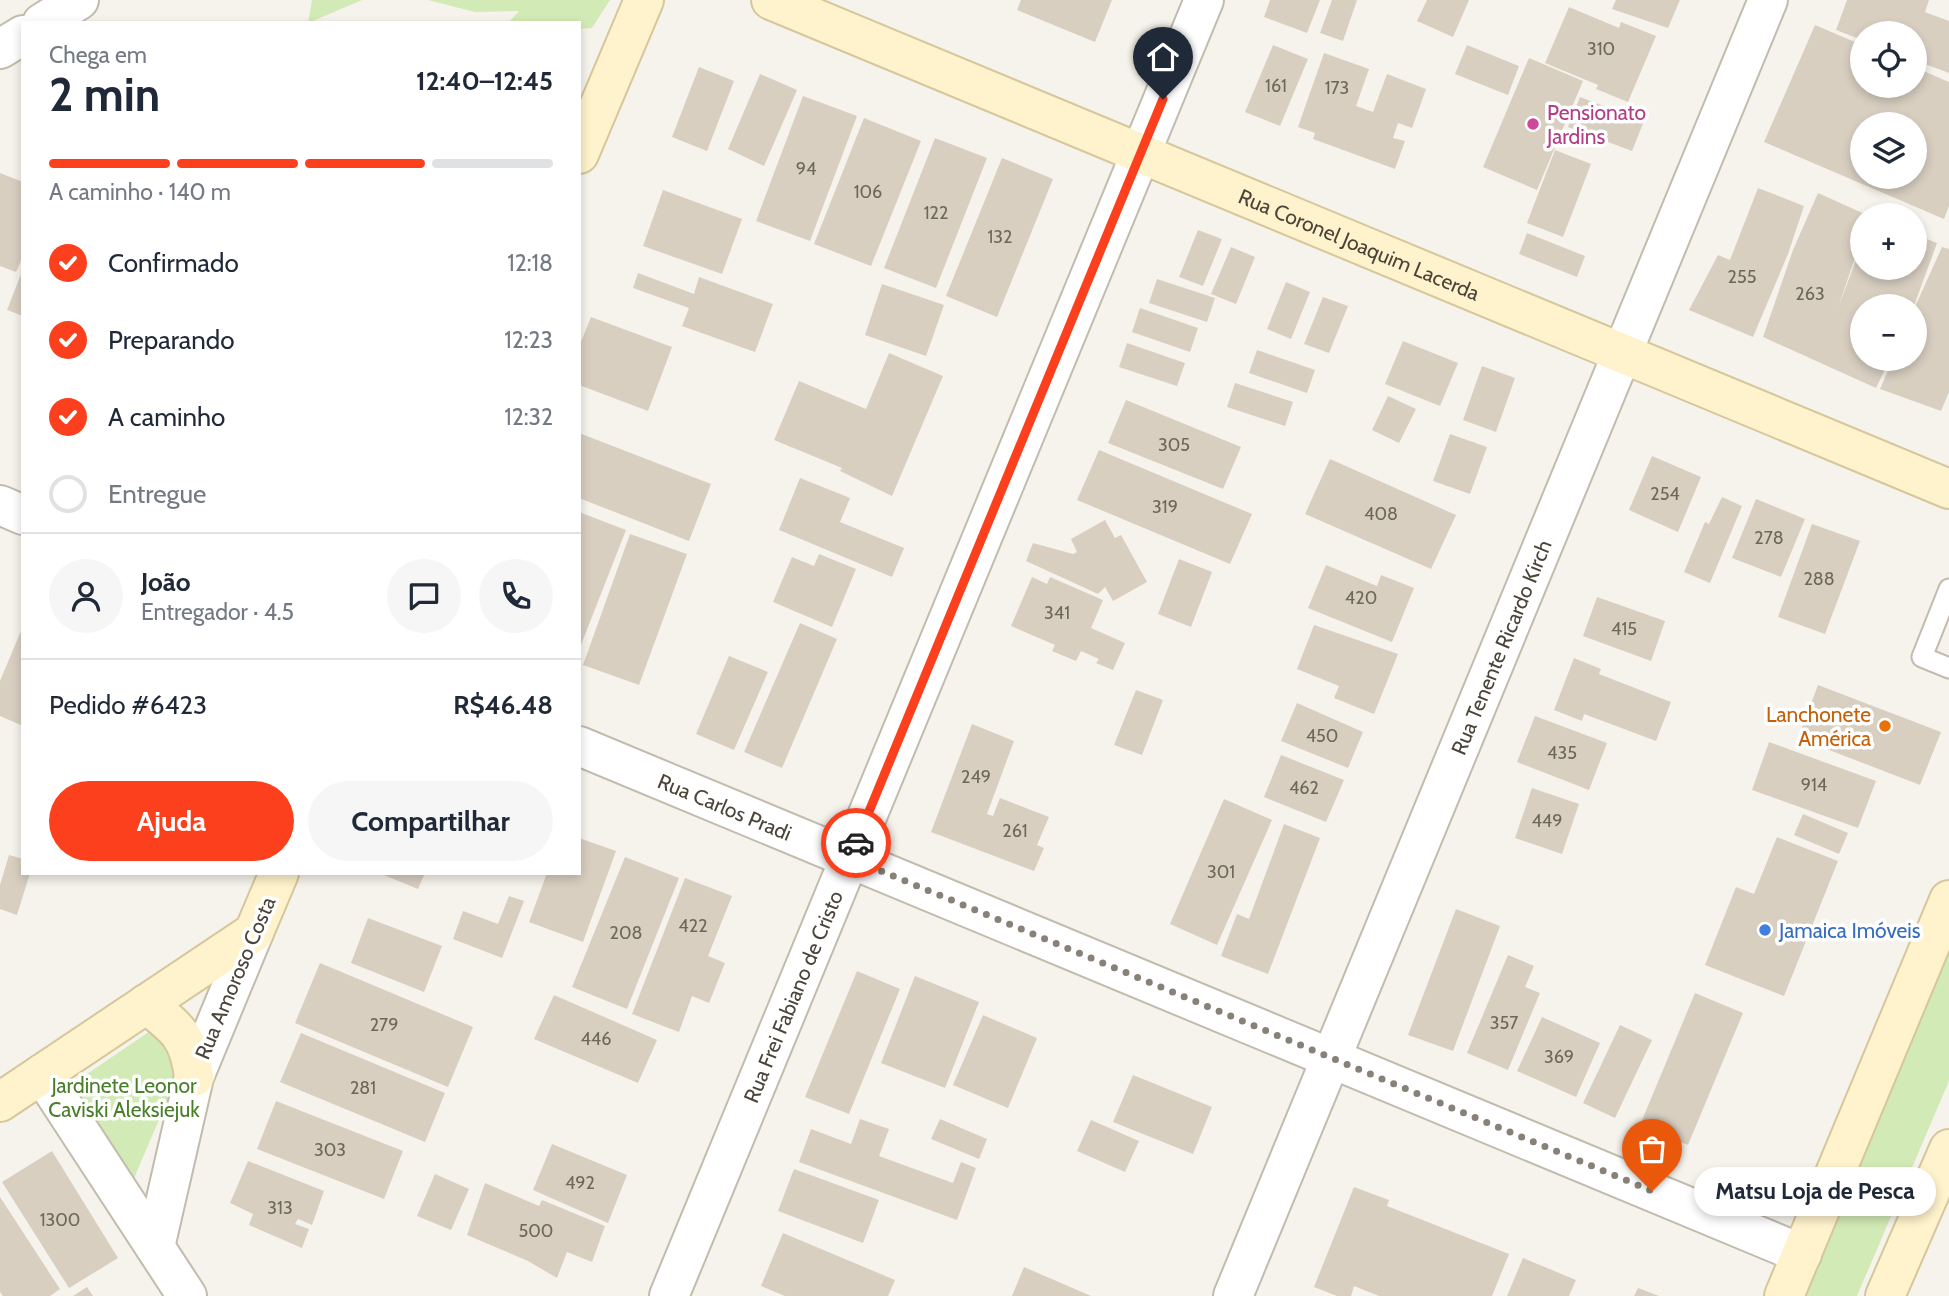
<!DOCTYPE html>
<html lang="pt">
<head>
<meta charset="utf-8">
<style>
	:root { --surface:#fff; --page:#f6f6f7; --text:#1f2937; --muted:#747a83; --line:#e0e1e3; --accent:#fc3f1d }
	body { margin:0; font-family:Cabin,sans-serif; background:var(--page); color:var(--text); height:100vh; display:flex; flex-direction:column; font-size:26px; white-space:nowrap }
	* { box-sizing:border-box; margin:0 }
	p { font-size:23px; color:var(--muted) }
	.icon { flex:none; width:38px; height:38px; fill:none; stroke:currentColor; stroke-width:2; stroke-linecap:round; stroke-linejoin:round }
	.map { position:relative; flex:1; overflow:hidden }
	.drawer { position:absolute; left:21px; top:21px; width:560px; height:854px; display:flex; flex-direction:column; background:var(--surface); border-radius:0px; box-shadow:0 4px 10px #0003 }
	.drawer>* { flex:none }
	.fabs { position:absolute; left:1850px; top:21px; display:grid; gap:14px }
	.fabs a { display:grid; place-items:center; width:77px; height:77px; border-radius:50%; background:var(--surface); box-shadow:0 4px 10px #0003; font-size:35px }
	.pin { position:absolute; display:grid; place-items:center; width:60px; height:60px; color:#fff; margin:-72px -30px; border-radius:50% 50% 50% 0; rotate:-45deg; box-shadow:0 0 7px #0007 }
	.pin .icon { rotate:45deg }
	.courier { position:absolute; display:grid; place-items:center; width:70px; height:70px; margin:-35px; border:5px solid #fc3f1d; border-radius:50%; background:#fff; color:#222; box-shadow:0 2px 9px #0007 }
	.bubble { position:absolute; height:49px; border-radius:24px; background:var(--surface); box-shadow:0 4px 10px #0003; font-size:23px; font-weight:800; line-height:49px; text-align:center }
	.headline em { font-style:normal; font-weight:800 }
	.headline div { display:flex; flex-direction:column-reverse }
	.headline { display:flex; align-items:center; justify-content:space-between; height:119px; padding:0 28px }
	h1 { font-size:46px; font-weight:800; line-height:52px }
	.bar { display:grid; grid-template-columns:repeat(4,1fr); gap:10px 7px; align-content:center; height:84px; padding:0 28px }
	.bar i { height:9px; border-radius:5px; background:var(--line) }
	.bar .current { background:var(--accent) }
	.bar p { grid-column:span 4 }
	.line { display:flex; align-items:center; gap:18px; padding:0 28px; border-top:2px solid var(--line) }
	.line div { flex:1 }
	.round { display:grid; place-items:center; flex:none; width:74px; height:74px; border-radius:37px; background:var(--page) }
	ol { padding:0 28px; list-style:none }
	li { display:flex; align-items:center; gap:21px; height:77px }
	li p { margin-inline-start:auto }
	li .icon { padding:7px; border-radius:50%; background:var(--accent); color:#fff; stroke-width:4 }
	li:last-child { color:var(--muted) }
	li i { width:38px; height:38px; border:4px solid var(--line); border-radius:50% }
	.button { display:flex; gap:14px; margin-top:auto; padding:14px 28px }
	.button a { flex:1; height:80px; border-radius:42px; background:var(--accent); color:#fff; font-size:28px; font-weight:800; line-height:80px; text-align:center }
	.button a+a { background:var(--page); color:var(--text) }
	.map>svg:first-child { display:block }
	.green { fill:#d2eab5 }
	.building { fill:#d8cfc1; fill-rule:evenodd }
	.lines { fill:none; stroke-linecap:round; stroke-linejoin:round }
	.lane-casing { stroke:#c2bbae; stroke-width:23 }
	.street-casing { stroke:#c2bbae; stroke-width:42 }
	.secondary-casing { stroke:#d6c79b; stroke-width:42 }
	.lane { stroke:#fff; stroke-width:19 }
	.street { stroke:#fff; stroke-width:38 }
	.secondary { stroke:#fff3cd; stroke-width:38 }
	.done { stroke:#878178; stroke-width:7; stroke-dasharray:0 12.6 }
	.route { stroke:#fc3f1d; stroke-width:9 }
	.hotel-dot { fill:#d1479c; stroke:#fff; stroke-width:2.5 }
	.food-dot { fill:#e8710a; stroke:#fff; stroke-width:2.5 }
	.shop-dot { fill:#3f7fe0; stroke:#fff; stroke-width:2.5 }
	.labels { text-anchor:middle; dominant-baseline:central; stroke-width:7; stroke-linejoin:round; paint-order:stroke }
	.number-label { font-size:18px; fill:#6e675b }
	.hotel-label { font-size:21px; fill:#b23c85; stroke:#fff; text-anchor:start }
	.street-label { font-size:21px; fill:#4b4439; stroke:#fff }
	.food-label { font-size:21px; fill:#c56008; stroke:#fff; text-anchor:end }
	.shop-label { font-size:21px; fill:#366cbe; stroke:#fff; text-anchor:start }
	.park-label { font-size:21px; fill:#4a7f2a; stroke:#fff }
</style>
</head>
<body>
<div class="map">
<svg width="1949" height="1296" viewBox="0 0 1949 1296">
	<rect width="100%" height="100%" fill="#f6f3ec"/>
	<path class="green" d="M312 0H362L308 23Z
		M428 0H610L592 28 579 29V23H508L519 11 475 12Z
		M1949 951V1081L1857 1296H1799L1824 1234Z
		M153 1029 174 1046 175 1082 132 1183 68 1087Z"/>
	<path class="building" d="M1021 0H1112L1095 42 1017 10Z
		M1270 0H1320L1307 33 1264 17Z
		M1332 0H1357L1343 41 1320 33Z
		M1427 0H1469L1453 37 1417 21Z
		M1616 0H1680L1668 28 1612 9Z
		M1847 0H1929L1925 12 1949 21V73L1914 60V33H1862V40L1836 30Z
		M1569 7 1619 28 1621 22 1656 36 1628 102 1596 89 1598 85 1545 63Z
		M1815 25 1862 45V86H1914V67L1949 82V206L1944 219 1764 142ZM1862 124H1914V177H1862Z
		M1273 45 1308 59 1280 126 1245 112Z
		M1467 45 1519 66 1508 95 1455 74Z
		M1324 53 1369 69 1356 106 1373 112 1387 74 1426 89 1412 128 1398 123 1393 138 1405 141 1395 169 1313 139 1315 133 1298 127Z
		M1529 58 1583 81 1537 190 1483 167Z
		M699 67 734 81 707 151 672 137Z
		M760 74 797 90 764 166 728 149Z
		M803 96 857 116 810 241 756 221Z
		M1580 97 1644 121 1632 151 1568 127Z
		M864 118 921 141 871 266 814 244Z
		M935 138 987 158 936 288 884 268Z
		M1555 150 1591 164 1563 237 1527 223Z
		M1002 158 1053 179 997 317 946 296Z
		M0 173 23 182V256L16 272 0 266Z
		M1758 188 1804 206 1788 254 1753 337 1689 310 1718 255 1730 260Z
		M663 190 742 219 722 274 643 246Z
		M1818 193 1867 215H1862V237L1838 308 1862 244V268H1914V234L1937 243 1914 306H1862V359H1890L1876 388 1763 337 1793 250Z
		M1198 230 1222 239 1203 286 1179 277Z
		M1527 233 1585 256 1577 277 1519 254Z
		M1231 247 1255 257 1236 304 1211 294Z
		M1942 247 1949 249V392L1941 411 1880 389 1893 359H1914V309Z
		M23 269V316L7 310Z
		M638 273 694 294 699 277 773 304 755 352 682 326 689 308 633 288Z
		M1157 279 1215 298 1207 322 1149 303Z
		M1286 282 1310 292 1291 339 1267 329Z
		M882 284 944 305 926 356 865 335Z
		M1323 297 1348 306 1329 353 1304 344Z
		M1140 308 1198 328 1190 352 1132 332Z
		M591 317 672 347 648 411 579 385V347Z
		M1403 341 1458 363 1440 406 1385 384Z
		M1127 343 1185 363 1177 386 1119 367Z
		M1257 350 1315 370 1307 393 1249 373Z
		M889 353 943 376 892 496 840 471 842 468 774 440 799 381 866 409Z
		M1482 366 1515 378 1496 432 1463 420Z
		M1235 383 1293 402 1285 426 1227 407Z
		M1388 396 1416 409 1399 443 1372 430Z
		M1126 400 1241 447 1223 489 1108 443Z
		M579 433 711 484 689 541 579 498Z
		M1450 434 1487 447 1470 494 1433 481Z
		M1099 450 1252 514 1230 564 1077 500Z
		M1652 456 1701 477 1678 532 1629 510Z
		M1330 459 1456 515 1431 569 1305 514Z
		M800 478 850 498 840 522 904 548 892 577 779 530Z
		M1722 497 1742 506 1710 583 1684 572 1705 522 1709 524Z
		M1756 499 1805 519 1781 577 1732 558Z
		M579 512 626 530 579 650Z
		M1105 520 1115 538 1121 535 1147 582 1113 601 1105 587 1098 594 1026 561 1033 543 1073 554 1077 552 1071 539Z
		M1812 524 1860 541 1825 634 1778 617Z
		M630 534 687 554 639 685 583 665Z
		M819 554 856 569 832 627 773 602 792 557 814 566Z
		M1179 559 1212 572 1191 627 1158 614Z
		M1326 565 1377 586 1381 575 1414 588 1392 642 1308 608Z
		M1032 577 1047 584 1050 577 1103 600 1091 628 1125 643 1113 670 1096 663 1099 659 1081 651 1076 661 1052 651 1055 645 1011 626Z
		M1597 597 1665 621 1651 661 1583 636Z
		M800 623 837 639 782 768 744 752Z
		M1314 625 1398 654 1374 714 1334 698 1339 686 1297 669Z
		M23 626V726L0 716V681Z
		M729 656 768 672 734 750 696 734Z
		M1574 658 1601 669 1599 674 1671 702 1656 741 1584 714 1582 721 1554 710Z
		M1818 685 1941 732 1920 785 1798 738Z
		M1136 690 1163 700 1142 755 1114 745Z
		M1297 703 1363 732 1348 768 1281 741Z
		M1535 716 1607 743 1589 790 1517 762Z
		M972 724 1014 741 987 814 993 816 1000 798 1049 817 1037 845 1044 848 1034 871 931 832Z
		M1769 742 1876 781 1858 828 1752 790Z
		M1281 755 1344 780 1326 822 1264 797Z
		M1532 788 1579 804 1562 854 1515 838Z
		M1224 799 1272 820 1217 945 1170 924Z
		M1803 814 1848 833 1839 854 1794 835Z
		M1284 824 1320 838 1268 974 1221 956 1237 914 1249 919Z
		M1777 837 1838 861 1784 996 1705 965 1736 887 1754 894Z
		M579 838 616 851 583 942 529 922 547 873H579Z
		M9 855 23 859V873H30L17 915 0 909V885Z
		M625 857 679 878 627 1009 572 987Z
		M379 873H425L418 889Z
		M685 878 732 896 708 956 725 963 709 1003 692 996 679 1032 632 1014Z
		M509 896 524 901 502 958 453 939 463 911 498 924Z
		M1456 909 1500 926 1453 1051 1408 1035Z
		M368 918 442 946 424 992 351 963Z
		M1508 955 1534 966 1525 987 1540 993 1508 1070 1467 1053Z
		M320 963 473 1027 448 1087 295 1023Z
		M857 971 900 989 849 1114 805 1097Z
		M915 976 979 1002 945 1088 881 1063Z
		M1695 993 1743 1013 1688 1145 1640 1125Z
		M554 995 657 1040 638 1083 534 1039Z
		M983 1015 1037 1038 1008 1108 953 1085Z
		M1542 1017 1600 1043 1576 1097 1517 1071Z
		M1620 1025 1652 1040 1615 1118 1583 1103Z
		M301 1033 445 1093 425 1142 280 1082Z
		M1133 1075 1212 1107 1193 1154 1113 1122Z
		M276 1101 403 1151 384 1199 257 1149Z
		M860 1119 889 1129 879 1156 953 1183 961 1162 976 1168 957 1220 799 1162 811 1129 851 1144Z
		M940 1119 987 1139 979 1159 931 1139Z
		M1091 1120 1139 1141 1125 1172 1077 1151Z
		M552 1144 627 1175 608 1223 533 1190Z
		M52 1151 118 1258 69 1288 2 1182Z
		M248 1161 324 1191 312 1225 298 1219 295 1224 309 1229 302 1248 249 1225 253 1214 230 1203Z
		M794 1169 879 1200 863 1243 778 1211Z
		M435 1174 469 1189 451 1230 417 1216Z
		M485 1183 539 1206 542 1200 605 1226 592 1262 567 1252 557 1278 528 1261 467 1235Z
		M1354 1187 1389 1200 1387 1206 1509 1254 1492 1296H1379L1354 1286 1351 1296H1337L1314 1287Z
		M0 1197 60 1289 50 1296H3L0 1292Z
		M783 1233 895 1280 888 1296H785L761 1286Z
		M1523 1258 1576 1280 1569 1296H1507Z
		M1024 1267 1091 1296H1012Z
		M87 1287 93 1296H73Z
		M1638 1288 1659 1296H1634Z"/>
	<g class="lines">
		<defs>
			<path id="lane" d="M1949 589 1922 657 1949 668"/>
			<g id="street">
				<path d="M42 23 79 0"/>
				<path d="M0 49 23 35"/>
				<path d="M0 505 23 515"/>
				<path id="s1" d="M579 746 1802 1254"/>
				<path d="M42 1074 187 1296"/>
				<path d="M155 1247 194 1077 254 932"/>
				<path id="s2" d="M669 1296 1204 0"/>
				<path id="s3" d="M1233 1296 1768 0"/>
			</g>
			<g id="secondary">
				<path id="s4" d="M771 0 1949 489"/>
				<path d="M579 154 644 0"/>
				<path d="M146 1004C177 1028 189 1036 194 1077"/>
				<path d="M0 1102 254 932 279 873"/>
				<path d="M1784 1296 1949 900"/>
				<path d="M1885 1296 1949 1149"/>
			</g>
		</defs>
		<use href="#lane" class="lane-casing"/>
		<use href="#street" class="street-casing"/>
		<use href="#secondary" class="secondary-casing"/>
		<use href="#lane" class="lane"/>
		<use href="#street" class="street"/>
		<use href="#secondary" class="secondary"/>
	</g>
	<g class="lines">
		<path class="done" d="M856 843 850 858 1652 1191"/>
		<path class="route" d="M856 843 1163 99"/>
	</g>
	<circle class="hotel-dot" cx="1533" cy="124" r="7"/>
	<circle class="food-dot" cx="1885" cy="726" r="7"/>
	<circle class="shop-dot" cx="1765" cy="930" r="7"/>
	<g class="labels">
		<g class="number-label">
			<text x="1601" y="49">310</text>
			<text x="1276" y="86">161</text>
			<text x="1337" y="88">173</text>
			<text x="806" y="169">94</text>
			<text x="868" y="192">106</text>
			<text x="936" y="213">122</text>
			<text x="1000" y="237">132</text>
			<text x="1742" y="277">255</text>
			<text x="1810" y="294">263</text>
			<text x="1174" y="445">305</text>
			<text x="1665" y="494">254</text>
			<text x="1165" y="507">319</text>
			<text x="1381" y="514">408</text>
			<text x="1769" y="538">278</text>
			<text x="1819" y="579">288</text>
			<text x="1361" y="598">420</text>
			<text x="1057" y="613">341</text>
			<text x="1624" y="629">415</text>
			<text x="1322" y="736">450</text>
			<text x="1562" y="753">435</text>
			<text x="976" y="777">249</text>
			<text x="1814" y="785">914</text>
			<text x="1304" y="788">462</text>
			<text x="1547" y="821">449</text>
			<text x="1015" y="831">261</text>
			<text x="1221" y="872">301</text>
			<text x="693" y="926">422</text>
			<text x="626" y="933">208</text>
			<text x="1504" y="1023">357</text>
			<text x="384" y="1025">279</text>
			<text x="596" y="1039">446</text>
			<text x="1559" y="1057">369</text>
			<text x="363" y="1088">281</text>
			<text x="330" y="1150">303</text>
			<text x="580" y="1183">492</text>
			<text x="280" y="1208">313</text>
			<text x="60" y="1220">1300</text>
			<text x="536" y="1231">500</text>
		</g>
		<g class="hotel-label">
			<text x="1547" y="112">Pensionato<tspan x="1547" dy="24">Jardins</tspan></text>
		</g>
		<g class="street-label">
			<text stroke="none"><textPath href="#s4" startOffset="637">Rua Coronel Joaquim Lacerda</textPath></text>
			<text stroke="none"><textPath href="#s3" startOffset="702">Rua Tenente Ricardo Kirch</textPath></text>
			<text stroke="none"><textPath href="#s1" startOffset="158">Rua Carlos Pradi</textPath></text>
			<text transform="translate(235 978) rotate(-67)">Rua Amoroso Costa</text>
			<text stroke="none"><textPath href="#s2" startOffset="324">Rua Frei Fabiano de Cristo</textPath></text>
		</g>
		<g class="food-label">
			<text x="1871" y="714">Lanchonete<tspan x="1871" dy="24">América</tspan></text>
		</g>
		<g class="shop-label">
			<text x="1779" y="930">Jamaica Imóveis</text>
		</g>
		<g class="park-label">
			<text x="124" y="1085">Jardinete Leonor<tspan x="124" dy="24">Caviski Aleksiejuk</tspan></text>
		</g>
	</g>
</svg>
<div class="fabs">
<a><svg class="icon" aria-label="locate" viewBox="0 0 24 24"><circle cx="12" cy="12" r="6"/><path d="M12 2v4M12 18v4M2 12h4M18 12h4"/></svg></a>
<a><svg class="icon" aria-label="layers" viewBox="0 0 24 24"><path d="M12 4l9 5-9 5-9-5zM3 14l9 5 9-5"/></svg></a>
<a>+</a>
<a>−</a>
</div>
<div class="pin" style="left:1652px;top:1191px;background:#ea580c"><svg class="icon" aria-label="bag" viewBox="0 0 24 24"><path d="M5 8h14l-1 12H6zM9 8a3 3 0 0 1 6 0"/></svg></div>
<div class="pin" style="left:1163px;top:99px;background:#1f2937"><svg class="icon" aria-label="home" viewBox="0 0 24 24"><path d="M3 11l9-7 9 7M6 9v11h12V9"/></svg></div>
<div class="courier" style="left:856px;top:843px"><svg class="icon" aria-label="car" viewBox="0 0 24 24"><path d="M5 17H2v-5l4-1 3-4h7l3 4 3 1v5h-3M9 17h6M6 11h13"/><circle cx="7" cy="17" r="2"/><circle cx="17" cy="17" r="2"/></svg></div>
<div class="bubble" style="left:1694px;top:1167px;width:242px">Matsu Loja de Pesca</div>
<section class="drawer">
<div class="headline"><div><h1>2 min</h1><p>Chega em</p></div><em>12:40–12:45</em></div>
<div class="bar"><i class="current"></i><i class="current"></i><i class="current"></i><i></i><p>A caminho · 140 m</p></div>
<ol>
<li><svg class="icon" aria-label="check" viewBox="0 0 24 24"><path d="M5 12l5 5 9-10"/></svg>Confirmado<p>12:18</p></li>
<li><svg class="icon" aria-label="check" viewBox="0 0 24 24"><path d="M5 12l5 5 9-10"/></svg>Preparando<p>12:23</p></li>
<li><svg class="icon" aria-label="check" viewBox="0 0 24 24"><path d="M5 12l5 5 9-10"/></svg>A caminho<p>12:32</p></li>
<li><i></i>Entregue</li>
</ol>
<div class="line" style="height:126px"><a class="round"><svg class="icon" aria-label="person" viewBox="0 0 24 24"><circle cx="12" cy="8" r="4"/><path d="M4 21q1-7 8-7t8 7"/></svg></a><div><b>João</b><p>Entregador · 4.5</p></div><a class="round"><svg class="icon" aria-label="chat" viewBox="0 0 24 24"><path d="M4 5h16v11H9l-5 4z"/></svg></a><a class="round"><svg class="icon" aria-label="phone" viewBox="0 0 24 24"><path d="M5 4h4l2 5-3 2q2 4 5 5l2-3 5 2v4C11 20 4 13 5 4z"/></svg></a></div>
<div class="line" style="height:91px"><div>Pedido #6423</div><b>R$46.48</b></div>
<div class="button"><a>Ajuda</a><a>Compartilhar</a></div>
</section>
</div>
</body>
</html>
